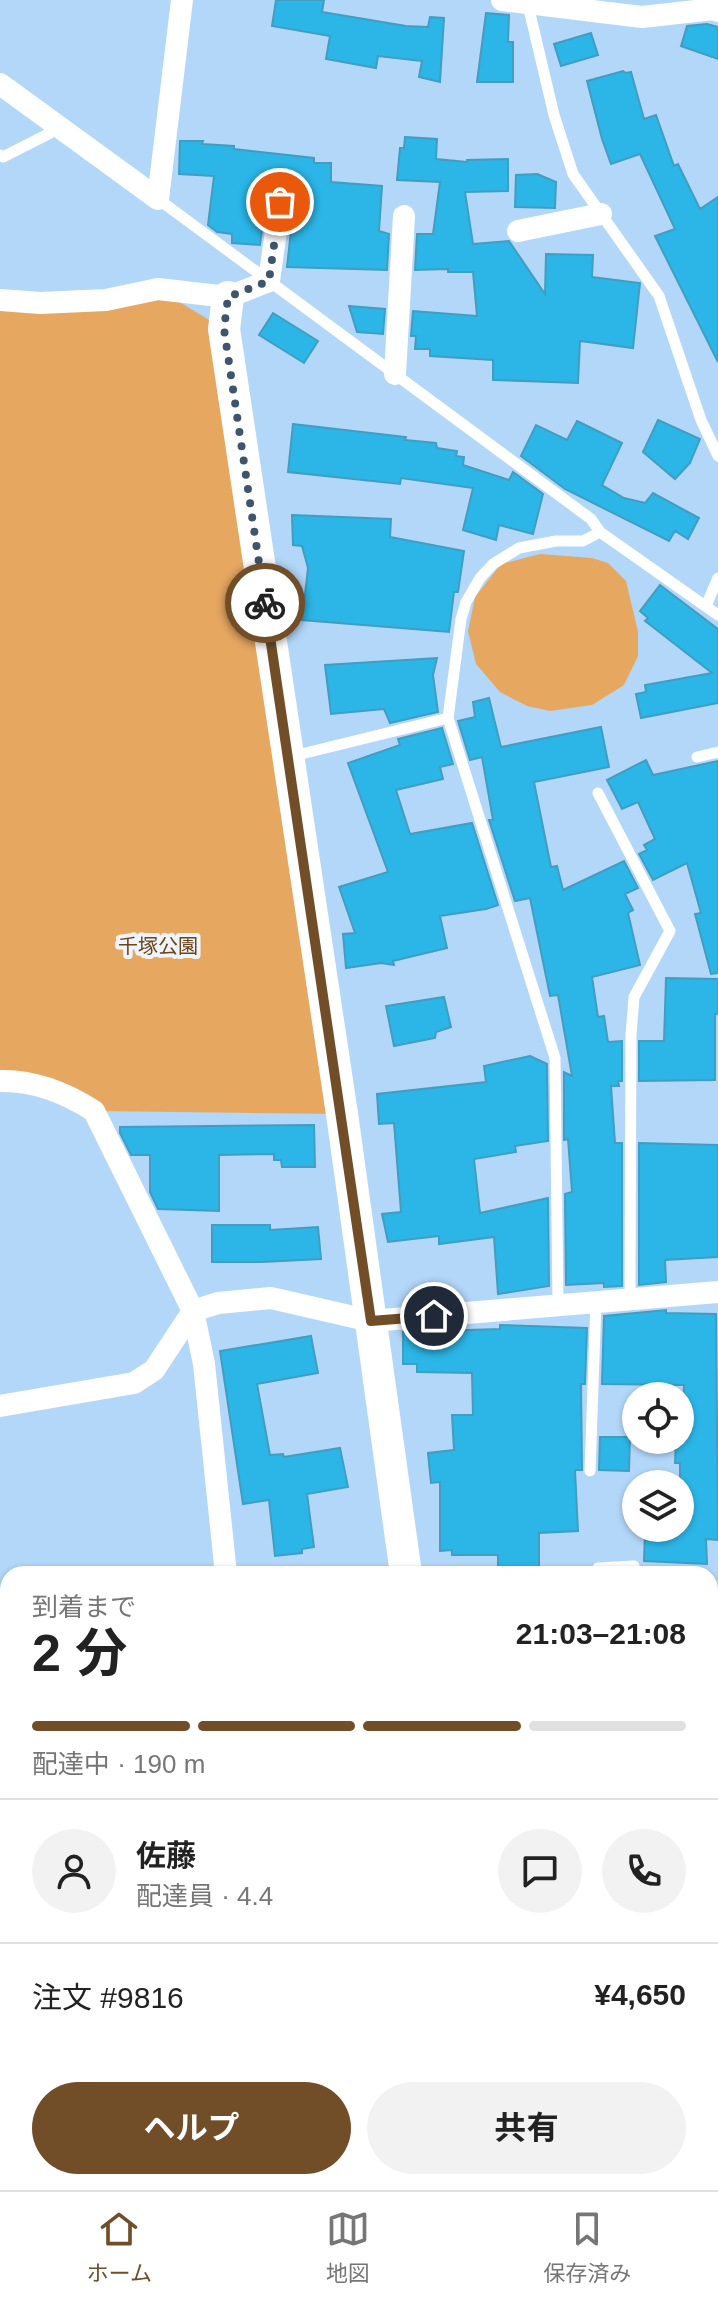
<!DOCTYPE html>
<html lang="ja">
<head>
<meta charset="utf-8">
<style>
	:root { --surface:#fff; --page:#f2f2f2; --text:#222; --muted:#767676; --line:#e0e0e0; --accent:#714e27 }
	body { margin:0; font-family:Helvetica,"Noto Sans JP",sans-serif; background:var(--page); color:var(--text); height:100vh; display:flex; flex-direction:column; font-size:30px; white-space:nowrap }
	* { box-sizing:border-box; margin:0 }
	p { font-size:26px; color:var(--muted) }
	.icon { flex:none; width:44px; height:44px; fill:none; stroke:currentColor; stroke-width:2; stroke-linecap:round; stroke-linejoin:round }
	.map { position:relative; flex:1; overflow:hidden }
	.sheet { position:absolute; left:0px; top:1566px; width:718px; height:624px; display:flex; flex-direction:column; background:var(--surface); border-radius:24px 24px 0 0; box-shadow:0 2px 6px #0004 }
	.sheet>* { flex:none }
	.controls { position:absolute; left:622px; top:1382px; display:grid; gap:16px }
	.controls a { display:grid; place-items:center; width:72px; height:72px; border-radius:50%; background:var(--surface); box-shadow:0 2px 6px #0004; font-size:40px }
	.pin { position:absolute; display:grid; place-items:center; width:68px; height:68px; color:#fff; margin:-34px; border:4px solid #fff; border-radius:50%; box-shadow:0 2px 8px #0007 }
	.courier { position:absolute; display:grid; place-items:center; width:80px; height:80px; margin:-40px; border:6px solid #714e27; border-radius:50%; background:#fff; color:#222; box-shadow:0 2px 10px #0007 }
	.overview em { font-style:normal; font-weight:700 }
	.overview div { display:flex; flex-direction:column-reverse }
	.overview { display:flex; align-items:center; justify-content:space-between; height:136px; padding:0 32px }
	h1 { font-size:52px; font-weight:700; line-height:60px }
	.bar { display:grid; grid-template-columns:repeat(4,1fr); gap:12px 8px; align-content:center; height:96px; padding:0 32px }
	.bar i { height:10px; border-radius:6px; background:var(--line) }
	.bar .active { background:var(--accent) }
	.bar p { grid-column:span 4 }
	.line { display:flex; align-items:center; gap:20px; padding:0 32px; border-top:2px solid var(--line) }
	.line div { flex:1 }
	.round { display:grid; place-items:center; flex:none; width:84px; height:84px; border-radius:42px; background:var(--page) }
	.button { display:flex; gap:16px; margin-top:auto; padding:16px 32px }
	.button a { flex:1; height:92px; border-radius:48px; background:var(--accent); color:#fff; font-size:32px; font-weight:700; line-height:92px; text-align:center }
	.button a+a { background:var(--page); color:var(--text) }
	.tab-bar { display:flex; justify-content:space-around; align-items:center; height:112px; border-top:2px solid var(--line); background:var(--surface); font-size:22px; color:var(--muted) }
	.tab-bar a { display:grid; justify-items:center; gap:4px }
	.tab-bar .active { color:var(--accent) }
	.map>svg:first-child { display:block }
	.green { fill:#e6a761 }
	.building { fill:#2bb6e7; stroke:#419dc1; stroke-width:2 }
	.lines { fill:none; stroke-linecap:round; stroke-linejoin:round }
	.lane { stroke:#fff; stroke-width:11 }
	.street { stroke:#fff; stroke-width:22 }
	.secondary { stroke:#fff; stroke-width:32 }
	.primary { stroke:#fff; stroke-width:36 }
	.done { stroke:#3f546d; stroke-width:8; stroke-dasharray:0 14.4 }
	.route { stroke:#714e27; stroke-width:10 }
	.labels { text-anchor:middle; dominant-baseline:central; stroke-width:8; stroke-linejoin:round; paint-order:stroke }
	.park-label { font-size:20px; fill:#6a4518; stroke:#eef4fa }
</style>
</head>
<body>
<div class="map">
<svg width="718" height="2190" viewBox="0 0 718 2190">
	<rect width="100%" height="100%" fill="#b3d7f9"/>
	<path class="green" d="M158 289 224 329 342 1114 94 1111 0 1081V300Z
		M540 554 592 558 608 563 626 581 638 632V656L624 685 592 705 550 711 527 706 500 692 476 664 468 631 475 597 501 564Z
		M718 1691V1888L710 1885V1713Z"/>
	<path class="building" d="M276 0H324L322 12 406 26 428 27 430 17 444 18 440 82 419 77 422 61 378 56 376 68 326 59 330 36 272 26Z
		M486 13 509 15 508 42H513V82H477Z
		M707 24 718 27V59L681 46 687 26Z
		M591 33 598 55 561 66 554 44Z
		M623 71 626 73 631 72 644 119 656 115 674 166 678 164 700 209 718 197V362L655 236 675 229 640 154 611 164 602 139 587 81Z
		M405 137 437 139 436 159 467 162V160L508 159V191L465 192 473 244 509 241 545 294 546 254 593 255 592 277 640 283 633 348 580 341 578 383 493 380V360L430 356V349H415L416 336H411L413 311 477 316 473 272H448V269L415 270 417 234H433L440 182 397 180 400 148H404Z
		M180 141H203L202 144 234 146V149L314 158V163H331V182L382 186 379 231 389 234 387 270 287 267 294 203 289 192 283 188 274 189 266 199 260 245 232 243V234L217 232 208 225 214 176 179 174Z
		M537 174 556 182 555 208 515 207 516 175Z
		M349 306 385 309 383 334 357 332Z
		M273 313 318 341 304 363 259 335Z
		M658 420 700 439 690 463 675 479 643 452Z
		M577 421 622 443 602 485 624 498 645 503 653 493 699 518 688 539 675 531 669 541 565 489 521 456 536 425 567 440Z
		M293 424 406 437 405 440 436 443 437 448 457 451 456 456 464 457 463 465 509 480 513 472 543 494 533 534 499 525 496 540 463 530 473 488 401 478 400 484 288 472Z
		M292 515 391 519 390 537 464 551 458 592H454L449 632 302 620 308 568 302 546 293 545Z
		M660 585 718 629V703L641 718 636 694 646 692 645 685 712 673 645 621 648 618 640 611Z
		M437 658 433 675 438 712 390 723 384 709 331 714 325 665Z
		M489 698 501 747 601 727 609 767 534 782 551 867 557 866 563 890 624 861 638 888 625 894 633 910 628 913 640 965 592 977 598 1017 604 1016 608 1042 622 1041V1081H618L619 1086H611L615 1143H622V1286L604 1287V1283L566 1285 565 1194 572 1192 568 1139 564 1140V1072L572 1076 558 995 550 996 530 898 515 901 489 820H493L482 757 470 760 458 721 475 717 473 702Z
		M442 728 453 764 440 767 443 779 396 790 410 834 472 823 498 905 486 909 440 916 447 948 393 961 394 965 381 963 346 968 343 934 355 933 339 887 388 872 348 763 400 745 398 739Z
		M646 760 653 775 718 761V973L711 974 695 914 701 913 687 863 653 880 639 854 647 850 644 845 655 839 638 802 622 809 607 780Z
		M666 978 718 979V1014H715V1080L639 1081V1041H664Z
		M444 997 451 1027 436 1032 435 1038 394 1046 386 1006Z
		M530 1056 547 1064 548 1141 515 1146 516 1152 474 1159 480 1213 548 1198 549 1286 498 1294 494 1237 439 1244V1236L388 1242 382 1214 401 1212 394 1123 379 1124 377 1094 486 1082 484 1066Z
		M314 1125 315 1167H282L281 1160H274V1154L219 1155V1211L158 1209 150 1192V1155H131L120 1133V1127Z
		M639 1143 718 1145V1257L665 1260 666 1282 639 1285Z
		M212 1225H270V1230L318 1227 321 1259 262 1262H212Z
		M666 1310V1313L716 1314 718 1540 706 1539 707 1564 644 1561 645 1530 680 1528V1463H675L676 1440H680V1428H683L684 1385 602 1384 604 1316Z
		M500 1325 587 1328 585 1384H581L582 1470H575L578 1531 539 1533V1574H498V1555H452V1550L440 1551V1482L431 1483 428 1453 454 1450 452 1415H473L472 1373 417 1372V1364H403V1332L500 1329Z
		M311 1336 318 1373 257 1384 270 1455 283 1454 284 1457 340 1448 348 1487 307 1494 314 1547 302 1549V1553L275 1556 269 1500 243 1504 220 1351Z
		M600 1437H630L629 1471 599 1470Z"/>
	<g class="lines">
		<path class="lane" d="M528 5 554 115 573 174 659 296 701 420 718 456
			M0 155 3 157 60 128
			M158 199 591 519 600 532 718 615
			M706 606 718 578
			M289 757 448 718
			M697 757 718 752
			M598 793 670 931 634 997 631 1035 630 1299
			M558 1304 555 1058 448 718 461 619 466 602 480 578 493 564 519 548 556 541H583L600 532
			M590 1471 596 1301
			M598 1568 634 1566 635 1574
			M710 1989 718 1992
			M269 2190 270 2182"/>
		<path class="street" d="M502 0 642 17 713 9 718 11
			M0 84 158 199 182 0
			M518 231 601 214
			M0 300 40 303 106 300 158 289 228 297 269 281 280 202
			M395 374 404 216
			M0 1081C35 1080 66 1093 94 1111L193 1311 204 1364 226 1574
			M0 1406 134 1383 154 1370 193 1311 218 1303 271 1298 371 1321 718 1292
			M710 1713 718 1691"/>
		<path class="secondary" d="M228 297 224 329 342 1114 406 1574"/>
		<path class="primary" d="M0 2150H8
			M436 2182 474 2190"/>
	</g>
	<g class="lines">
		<path class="done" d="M265 603 224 329 228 297 269 281 280 202"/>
		<path class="route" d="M265 603 371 1321 434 1316"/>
	</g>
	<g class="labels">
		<g class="park-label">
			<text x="158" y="946">千塚公園</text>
		</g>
	</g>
</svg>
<div class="controls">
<a><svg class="icon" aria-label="locate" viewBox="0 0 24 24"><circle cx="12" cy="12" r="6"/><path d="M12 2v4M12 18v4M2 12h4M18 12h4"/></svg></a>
<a><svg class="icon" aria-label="layers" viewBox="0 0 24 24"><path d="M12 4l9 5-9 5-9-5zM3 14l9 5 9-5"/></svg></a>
</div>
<div class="pin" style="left:280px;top:202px;background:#ea580c"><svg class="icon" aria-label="bag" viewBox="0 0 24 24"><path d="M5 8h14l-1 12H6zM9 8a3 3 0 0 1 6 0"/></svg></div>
<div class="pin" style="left:434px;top:1316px;background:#1f2937"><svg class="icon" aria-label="home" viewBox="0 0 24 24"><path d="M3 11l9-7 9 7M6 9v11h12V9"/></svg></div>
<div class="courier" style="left:265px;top:603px"><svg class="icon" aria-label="bike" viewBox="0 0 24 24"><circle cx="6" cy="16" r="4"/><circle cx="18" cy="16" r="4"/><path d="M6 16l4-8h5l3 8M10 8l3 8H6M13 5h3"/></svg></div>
<section class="sheet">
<div class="overview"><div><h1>2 分</h1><p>到着まで</p></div><em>21:03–21:08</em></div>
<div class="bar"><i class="active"></i><i class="active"></i><i class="active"></i><i></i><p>配達中 · 190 m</p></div>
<div class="line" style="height:144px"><a class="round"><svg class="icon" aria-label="person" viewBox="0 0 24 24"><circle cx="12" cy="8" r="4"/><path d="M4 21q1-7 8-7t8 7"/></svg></a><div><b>佐藤</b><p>配達員 · 4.4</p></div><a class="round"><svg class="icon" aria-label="chat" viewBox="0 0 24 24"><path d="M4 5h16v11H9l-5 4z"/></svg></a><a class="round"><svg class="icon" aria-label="phone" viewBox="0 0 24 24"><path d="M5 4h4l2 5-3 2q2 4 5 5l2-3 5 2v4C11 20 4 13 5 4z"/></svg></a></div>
<div class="line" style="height:104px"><div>注文 #9816</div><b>¥4,650</b></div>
<div class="button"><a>ヘルプ</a><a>共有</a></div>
</section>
</div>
<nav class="tab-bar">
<a class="active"><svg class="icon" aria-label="home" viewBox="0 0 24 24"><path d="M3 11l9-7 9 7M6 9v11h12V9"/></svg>ホーム</a>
<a><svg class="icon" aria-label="map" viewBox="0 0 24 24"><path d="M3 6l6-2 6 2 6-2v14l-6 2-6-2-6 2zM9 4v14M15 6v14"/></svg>地図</a>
<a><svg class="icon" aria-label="saved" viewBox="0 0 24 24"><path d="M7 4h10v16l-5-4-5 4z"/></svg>保存済み</a>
</nav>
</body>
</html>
